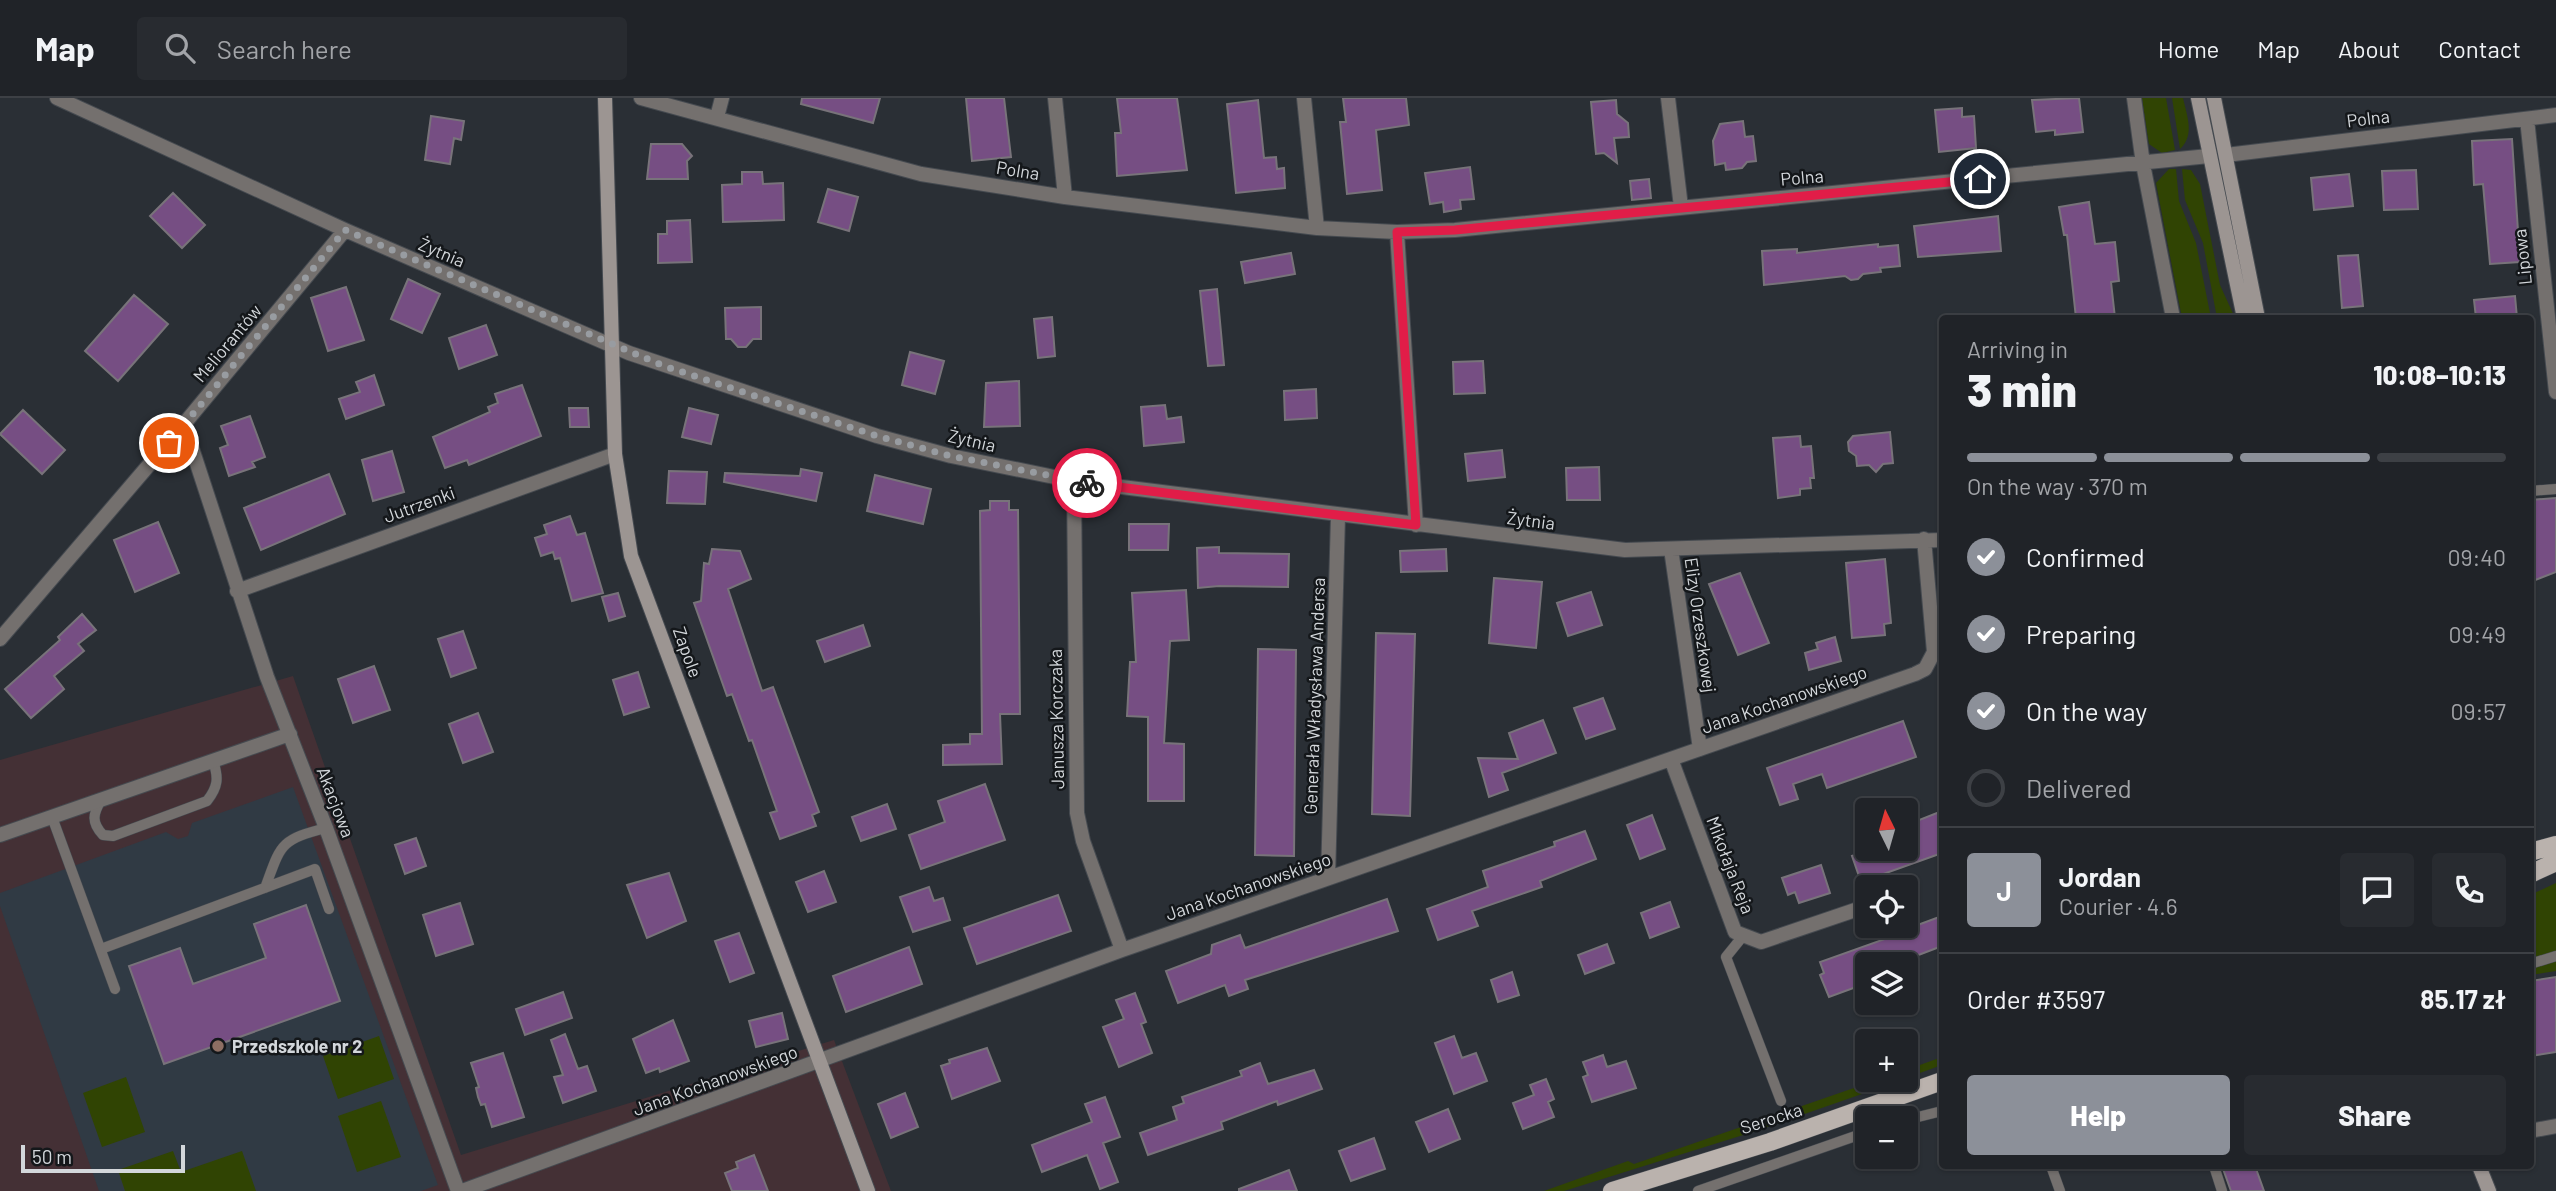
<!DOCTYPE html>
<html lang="en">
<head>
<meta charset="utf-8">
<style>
	:root { --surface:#202328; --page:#282b30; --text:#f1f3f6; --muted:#a2a4a8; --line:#3d4045; --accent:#8c9099 }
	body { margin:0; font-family:Barlow,sans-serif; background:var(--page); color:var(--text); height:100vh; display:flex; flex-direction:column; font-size:26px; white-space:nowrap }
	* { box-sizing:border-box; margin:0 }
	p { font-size:23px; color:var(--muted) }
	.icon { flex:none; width:38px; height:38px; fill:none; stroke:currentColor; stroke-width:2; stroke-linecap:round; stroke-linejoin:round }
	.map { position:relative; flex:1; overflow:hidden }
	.panel { position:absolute; left:1939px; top:217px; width:595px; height:854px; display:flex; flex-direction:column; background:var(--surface); border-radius:7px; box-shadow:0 2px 5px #0004,0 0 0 2px var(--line) }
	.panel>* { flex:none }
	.needle { width:46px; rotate:355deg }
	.controls { position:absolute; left:1855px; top:700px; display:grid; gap:14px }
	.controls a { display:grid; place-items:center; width:63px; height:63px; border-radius:7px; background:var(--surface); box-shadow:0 2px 5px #0004,0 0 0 2px var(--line); font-size:35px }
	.scale { position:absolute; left:21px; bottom:18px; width:164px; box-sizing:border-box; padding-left:7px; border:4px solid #d3d7db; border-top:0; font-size:19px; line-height:24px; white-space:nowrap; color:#d3d7db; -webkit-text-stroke:5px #14171a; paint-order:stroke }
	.pin { position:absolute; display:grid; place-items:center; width:60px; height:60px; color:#fff; margin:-30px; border:4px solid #fff; border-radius:50%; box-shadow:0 2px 7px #0007 }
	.courier { position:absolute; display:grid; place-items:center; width:70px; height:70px; margin:-35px; border:5px solid #e11d48; border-radius:50%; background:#fff; color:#222; box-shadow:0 2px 9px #0007 }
	.headline em { font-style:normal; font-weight:800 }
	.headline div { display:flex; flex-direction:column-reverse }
	.headline { display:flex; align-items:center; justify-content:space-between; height:119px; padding:0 28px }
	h1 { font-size:46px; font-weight:800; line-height:52px }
	.bar { display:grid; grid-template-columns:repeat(4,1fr); gap:10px 7px; align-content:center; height:84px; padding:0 28px }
	.bar i { height:9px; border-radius:5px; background:var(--line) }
	.bar .active { background:var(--accent) }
	.bar p { grid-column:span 4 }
	.line { display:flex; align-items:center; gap:18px; padding:0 28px; border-top:2px solid var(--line) }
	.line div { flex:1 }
	.round { display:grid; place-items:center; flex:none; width:74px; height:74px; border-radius:7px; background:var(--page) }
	ol { padding:0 28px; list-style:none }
	li { display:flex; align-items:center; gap:21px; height:77px }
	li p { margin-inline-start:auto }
	li .icon { padding:7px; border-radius:50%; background:var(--accent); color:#fff; stroke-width:4 }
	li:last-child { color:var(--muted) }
	li i { width:38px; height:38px; border:4px solid var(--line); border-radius:50% }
	.button { display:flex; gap:14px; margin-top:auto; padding:14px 28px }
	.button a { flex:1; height:80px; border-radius:7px; background:var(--accent); color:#fff; font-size:28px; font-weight:800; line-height:80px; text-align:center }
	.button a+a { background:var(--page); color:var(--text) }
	header { display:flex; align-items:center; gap:42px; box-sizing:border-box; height:98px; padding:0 35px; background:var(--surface); border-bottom:2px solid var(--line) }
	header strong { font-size:33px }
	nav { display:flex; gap:38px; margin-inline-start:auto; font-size:24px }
	.search { width:490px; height:63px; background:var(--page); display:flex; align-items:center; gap:18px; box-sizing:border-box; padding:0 24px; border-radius:7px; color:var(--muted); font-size:26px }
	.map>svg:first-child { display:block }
	.commercial { fill:#443035 }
	.built { fill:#303a44 }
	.green { fill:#304403 }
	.building { fill:#764e83; stroke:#78737a; stroke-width:2 }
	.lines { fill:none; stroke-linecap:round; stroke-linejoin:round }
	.lane-casing { stroke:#454a50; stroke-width:11 }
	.street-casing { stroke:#454a50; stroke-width:16 }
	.secondary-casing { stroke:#454a50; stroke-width:16 }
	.primary-casing { stroke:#454a50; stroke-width:19 }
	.lane { stroke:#74706e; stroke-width:10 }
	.street { stroke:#74706e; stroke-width:14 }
	.secondary { stroke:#9c9592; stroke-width:14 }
	.primary { stroke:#bab2ad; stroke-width:18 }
	.done { stroke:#989ca1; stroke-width:7; stroke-dasharray:0 12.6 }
	.route { stroke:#e11d48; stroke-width:9 }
	.education-dot { fill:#8d6e63; stroke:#14171a; stroke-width:2.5 }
	.labels { text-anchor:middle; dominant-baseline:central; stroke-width:5; stroke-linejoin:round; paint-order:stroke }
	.street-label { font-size:18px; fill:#d3d7db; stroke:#14171a }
	.poi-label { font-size:18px; font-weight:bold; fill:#d3d7db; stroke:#14171a; text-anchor:start }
</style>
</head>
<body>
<header>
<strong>Map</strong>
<div class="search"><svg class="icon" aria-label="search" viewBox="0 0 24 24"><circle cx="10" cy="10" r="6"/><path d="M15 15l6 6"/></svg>Search here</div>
<nav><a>Home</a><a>Map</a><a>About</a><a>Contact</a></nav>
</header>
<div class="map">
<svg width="2556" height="1093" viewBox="0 0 2556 1093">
	<rect width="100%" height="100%" fill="#2a2f35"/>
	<path class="commercial" d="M293 578 461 1057 834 942 891 1093H0V662Z"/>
	<path class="built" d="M293 689 438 1087 421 1093H99L0 808V795L166 734 178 741 188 738 192 725Z"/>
	<path class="green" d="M2142 0H2166L2175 52 2162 55 2149 46Z
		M2172 0H2183C2187 18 2195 37 2180 51Z
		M2169 71H2176L2179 103 2196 145 2211 220H2182L2156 85Z
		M2182 71 2191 72 2200 86 2220 187 2235 220H2217L2203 145 2185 102Z
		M2556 785V873L2531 877 2530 797Z
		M379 938 394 981 338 1001 323 958Z
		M1942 959V967L1906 980V972Z
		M126 979 145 1034 102 1049 83 995Z
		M1877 982H1902L1756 1033 1564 1093H1544L1628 1063 1634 1066Z
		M381 1003 401 1059 357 1074 338 1018Z
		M173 1053 181 1074 242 1053 256 1093H125L118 1072Z"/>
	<path class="building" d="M802 0H880L873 25 801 6Z
		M966 0H1004L1011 59 972 63Z
		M1117 0H1177L1187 72 1117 78 1115 35H1121Z
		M1343 0H1406L1409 27 1376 32 1382 92 1347 96 1340 24H1346Z
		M2079 0 2083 34 2055 37V32L2036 34 2032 2Z
		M1258 2 1264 60 1276 59 1277 71 1284 70 1285 90 1236 95 1227 6Z
		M1616 2 1617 16 1628 25 1629 39 1614 40 1617 65 1604 55 1596 56 1591 4Z
		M1962 10V19L1974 18 1976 50 1939 54 1935 12Z
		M431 18 464 23 461 42 454 40 450 66 425 62Z
		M1743 23 1745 39 1753 38 1756 63 1747 64 1742 70 1726 72 1725 65 1715 67 1713 43 1720 26Z
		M2512 41 2520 164 2490 166 2483 86 2474 87 2472 43Z
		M651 46H682L692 58 687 63 688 81H647Z
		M1470 69 1474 101 1460 102 1461 111 1444 114 1443 104 1430 106 1425 75Z
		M2416 72 2418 111 2384 112 2382 73Z
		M742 74H762L763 86 783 85 784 122 723 124 722 87 742 86Z
		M2349 76 2353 108 2314 112 2311 80Z
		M1649 81 1651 100 1632 102 1630 83Z
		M828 91 858 99 849 133 818 124Z
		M173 95 205 127 182 150 150 118Z
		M2089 104 2095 146 2115 144 2119 183 2111 184 2115 220H2076L2067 137H2064L2059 109Z
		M1998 118 2001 153 1918 159 1914 128Z
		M690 122 692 164 658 165V136H667V123Z
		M1878 146V149L1898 147 1900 168 1880 170 1881 174 1863 176 1858 181 1851 182 1845 178 1764 187 1762 153 1797 151V155Z
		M1291 155 1295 176 1245 185 1241 164Z
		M2358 157 2363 208 2342 210 2338 158Z
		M408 181 440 196 422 235 391 221Z
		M346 189 364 242 328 253 311 200Z
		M1217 191 1224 267 1208 268 1200 193Z
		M134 197 168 226 118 283 85 253Z
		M2515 198 2517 220H2476L2474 202Z
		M761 209V241H753L746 249H738L731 241H726L725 210Z
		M1052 219 1055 258 1038 260 1034 221Z
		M486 227 497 257 459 271 449 240Z
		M910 254 944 263 935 296 902 287Z
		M1483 263 1485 295 1454 296 1453 264Z
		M374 277 384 307 346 321 339 301 360 294 356 284Z
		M1019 283 1020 328 984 329 986 285Z
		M522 287 541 338 469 367 467 362 445 370 433 339 490 314 488 309 498 305 495 296Z
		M1316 291 1317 320 1285 322 1284 293Z
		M1165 307 1167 321 1181 319 1184 344 1144 348 1141 309Z
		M569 310H588L589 329H570Z
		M689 310 718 317 711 346 682 339Z
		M23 312 65 352 42 376 0 336Z
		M250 318 265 359 252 364 255 369 229 378 220 350 228 347 221 328Z
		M1890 334 1893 365 1883 366 1876 374 1869 367 1857 368 1856 358 1849 353 1848 344 1853 338Z
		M1800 338 1801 349 1811 348 1814 380H1810L1811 390 1800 391V397L1778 400 1773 340Z
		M1502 352 1505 379 1468 383 1465 356Z
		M392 353 404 394 373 403 362 362Z
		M1599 369 1600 402H1567L1566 370Z
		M801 371 822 375 816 403 724 384 725 375 800 378Z
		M669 373 707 374 705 406 667 405Z
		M329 376 345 416 261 452 244 410Z
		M875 377 931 391 923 426 867 413Z
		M2556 400V474L2530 484V402Z
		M990 403H1009V412H1018L1020 616H1000L1002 666 943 667V647L970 646V636H982L980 413 990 412Z
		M570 418 577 437 585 435 603 495 572 503 560 460 555 461 553 454 541 458 535 440 547 436 544 427Z
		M158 424 179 475 135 494 114 442Z
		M1129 426H1169L1168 452H1129Z
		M1219 449V455L1289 456 1288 489 1219 488 1198 490 1197 450Z
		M712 451 740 453 751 481 728 491 762 593 773 589 819 714 812 717 816 728 780 741 770 715 777 713 752 642 749 643 732 596 727 598 694 505 701 503 704 465 709 466Z
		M1446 451 1447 473 1401 474 1400 453Z
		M1885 461 1891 525 1884 526 1885 537 1852 540 1846 465Z
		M1740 475 1769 545 1738 557 1709 486Z
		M1494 480 1542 484 1536 550 1489 545Z
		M1186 492 1189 542 1170 543 1164 645 1184 646V703H1148V619L1127 618 1130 564H1136L1132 495Z
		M1591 494 1602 527 1568 538 1557 505Z
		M618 495 625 518 609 523 602 499Z
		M82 516 96 532 78 546 84 553 54 578 64 591 31 620 5 591 60 542 58 539Z
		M863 527 870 548 825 564 817 543Z
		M463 533 476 570 451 579 438 541Z
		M1376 535 1415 536 1410 718 1372 716Z
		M1835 539 1841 563 1809 572 1805 555 1818 551 1816 545Z
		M1258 551 1296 552 1294 758 1255 757Z
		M374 568 390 612 353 625 338 581Z
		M638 574 649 609 624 617 613 582Z
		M1603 600 1615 631 1586 641 1574 610Z
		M478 615 493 654 463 665 449 626Z
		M1543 622 1556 655 1502 675 1508 692 1489 699 1478 660 1518 661 1509 635Z
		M1903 623 1916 659 1827 690 1822 676 1793 686 1798 701 1780 707 1767 670Z
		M985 686 1005 742 921 771 909 737 945 724 938 703Z
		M887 706 896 731 861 743 852 719Z
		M1942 713V755L1861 784 1852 758 1858 756 1857 751H1915L1910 736 1917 734 1914 724Z
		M1652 717 1665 751 1640 761 1627 727Z
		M1585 733 1596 761 1540 783 1542 789 1472 813 1478 828 1438 842 1427 811 1488 789 1483 773 1555 748 1554 744Z
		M416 740 426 768 405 776 395 747Z
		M1821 767 1830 795 1799 805 1795 794 1788 797 1782 780Z
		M824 773 836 804 808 814 796 784Z
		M669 775 686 823 647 840 627 787Z
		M929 789 934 803 943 800 950 822 913 834 900 799Z
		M1058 797 1071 833 977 866 964 830Z
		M1387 801 1398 833 1245 882 1248 891 1229 898 1225 887 1178 905 1166 873 1211 856 1212 847 1240 837 1245 850Z
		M1670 804 1679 829 1650 840 1641 815Z
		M460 805 473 846 436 858 423 817Z
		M306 807 340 903 164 966 129 868 180 850 193 886 266 860 254 826Z
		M1942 818V848L1895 866H1867V885L1829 899 1820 877 1824 875 1820 864 1885 841 1880 828H1915Z
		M739 835 754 875 730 884 715 843Z
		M1607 846 1614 865 1585 876 1578 857Z
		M909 849 922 886 846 914 833 878Z
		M1512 874 1519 897 1498 904 1491 882Z
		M2556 879V954L2530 958V883Z
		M563 894 572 920 525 937 516 911Z
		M1135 895 1146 924 1141 926 1152 955 1119 969 1103 929 1124 921 1116 902Z
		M782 915 788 941 756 949 749 923Z
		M673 922 689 963 660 974 659 970 646 975 633 941Z
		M565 936 578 971 587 968 596 993 563 1005 554 979 563 977 551 942Z
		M1454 938 1462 960 1476 955 1487 983 1454 996 1435 945Z
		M987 950 1000 983 952 1001 941 968 950 965 949 962Z
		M503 955 524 1019 492 1029 485 1006 481 1007 478 999 476 990 479 989 471 965Z
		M1603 957 1607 969 1626 963 1636 990 1592 1004 1583 979 1588 977 1583 964Z
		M1260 965 1268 986 1314 972 1322 991 1278 1007 1277 1003 1221 1024 1223 1031 1148 1057 1140 1035 1177 1022 1173 1009 1184 1005 1182 999 1242 978 1240 973Z
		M1546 981 1554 1001 1548 1004 1554 1019 1523 1031 1513 1005 1534 997 1530 987Z
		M905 995 918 1029 891 1040 878 1006Z
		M1105 999 1120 1039 1103 1045 1118 1084 1100 1091 1087 1057 1042 1074 1032 1047 1092 1024 1085 1006Z
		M1448 1011 1460 1041 1429 1054 1416 1024Z
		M1374 1040 1385 1071 1351 1083 1339 1053Z
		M754 1057 768 1093H732L725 1075 738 1070 736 1064Z
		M2222 1068H2255L2264 1093H2231Z
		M1289 1072 1297 1093H1239V1091Z"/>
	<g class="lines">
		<defs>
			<path id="lane" d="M2530 393 2556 391
				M101 702C93 716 91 724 103 737L113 738 207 703C218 689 219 680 213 663
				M52 719 115 891
				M265 790C281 747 279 742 326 730
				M1743 838 1726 859 1781 1003
				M101 851 315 771 329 811
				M2530 866 2556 858
				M1906 1022 1942 1013
				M2051 1068 2060 1093
				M2214 1068 2222 1093
				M1698 1093 1867 1034"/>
			<path id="street" d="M57 0 345 132 629 255 877 338 951 358 1074 383 1625 452 1942 442
				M641 0 921 76 1065 99 1317 130 1397 134 1455 132 2209 58
				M1055 0 1065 99
				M1304 0 1317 130
				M1668 0 1681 109
				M2134 0 2143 66 2173 220
				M717 19 722 0
				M2527 21 2556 294
				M2226 57 2556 17
				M1397 134 1416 427
				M184 326 267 579 326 730 458 1093
				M1074 383 1077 715 1083 743 1122 852
				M1671 451 1700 651
				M237 493 615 356
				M0 541 184 326 345 132
				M1671 661 1735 834 1761 844 1867 808
				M0 737 290 636
				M1328 780 1338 418
				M2530 1033 2556 1028
				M462 1093 1122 852 1915 576 1925 571 1934 554 1924 441"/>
			<path id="secondary" d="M605 0 615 356 631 458 868 1093
				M2198 0 2244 220
				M2214 0 2258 220
				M2479 1068 2489 1093"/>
			<path id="primary" d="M2530 754 2556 747
				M2530 776 2556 764
				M1612 1093 1770 1044 1942 983"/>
		</defs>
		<use href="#lane" class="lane-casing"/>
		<use href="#street" class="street-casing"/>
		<use href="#secondary" class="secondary-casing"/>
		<use href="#primary" class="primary-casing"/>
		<use href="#lane" class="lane"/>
		<use href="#street" class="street"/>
		<use href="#secondary" class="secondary"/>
		<use href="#primary" class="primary"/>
	</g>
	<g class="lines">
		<path class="done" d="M169 345 345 132 664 268 877 338 951 358 1087 385"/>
		<path class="route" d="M1087 385 1416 427 1397 134 1455 132 1980 81"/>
	</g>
	<circle class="education-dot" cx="218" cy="948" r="7"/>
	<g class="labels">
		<g class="street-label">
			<text transform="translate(2368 20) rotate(-7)">Polna</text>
			<text transform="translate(1018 72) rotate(9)">Polna</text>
			<text transform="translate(1802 79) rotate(-5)">Polna</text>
			<text transform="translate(442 154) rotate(23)">Żytnia</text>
			<text transform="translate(2522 159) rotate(-96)">Lipowa</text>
			<text transform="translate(227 245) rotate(-50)">Meliorantów</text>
			<text transform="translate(972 342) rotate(13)">Żytnia</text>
			<text transform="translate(419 406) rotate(-20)">Jutrzenki</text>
			<text transform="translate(1531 422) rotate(7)">Żytnia</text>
			<text transform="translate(1701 527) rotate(82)">Elizy Orzeszkowej</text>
			<text transform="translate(688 554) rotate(70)">Zapole</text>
			<text transform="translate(1314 598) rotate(-88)">Generała Władysława Andersa</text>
			<text transform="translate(1784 601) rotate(-19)">Jana Kochanowskiego</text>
			<text transform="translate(1056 621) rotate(-91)">Janusza Korczaka</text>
			<text transform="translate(336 704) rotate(69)">Akacjowa</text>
			<text transform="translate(1731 767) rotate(69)">Mikołaja Reja</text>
			<text transform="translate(1248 788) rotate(-19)">Jana Kochanowskiego</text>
			<text transform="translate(715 982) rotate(-20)">Jana Kochanowskiego</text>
			<text transform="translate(1771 1020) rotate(-18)">Serocka</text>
		</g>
		<g class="poi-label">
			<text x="232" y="948">Przedszkole nr 2</text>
		</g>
	</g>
</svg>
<div class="controls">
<a><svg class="needle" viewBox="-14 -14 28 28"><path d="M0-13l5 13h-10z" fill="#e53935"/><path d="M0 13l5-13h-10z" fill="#a2a4a8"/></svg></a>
<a><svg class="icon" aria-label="locate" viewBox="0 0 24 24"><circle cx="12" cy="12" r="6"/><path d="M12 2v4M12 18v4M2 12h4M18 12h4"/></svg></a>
<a><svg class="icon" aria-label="layers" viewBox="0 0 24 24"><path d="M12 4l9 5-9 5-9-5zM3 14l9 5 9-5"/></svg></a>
<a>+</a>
<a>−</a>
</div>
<div class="scale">50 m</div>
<div class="pin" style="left:169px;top:345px;background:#ea580c"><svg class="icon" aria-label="bag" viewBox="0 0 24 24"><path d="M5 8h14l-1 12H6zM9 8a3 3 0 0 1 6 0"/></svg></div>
<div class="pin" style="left:1980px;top:81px;background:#1f2937"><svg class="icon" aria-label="home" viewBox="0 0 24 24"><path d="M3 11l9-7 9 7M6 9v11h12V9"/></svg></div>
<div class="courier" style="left:1087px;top:385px"><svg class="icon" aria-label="bike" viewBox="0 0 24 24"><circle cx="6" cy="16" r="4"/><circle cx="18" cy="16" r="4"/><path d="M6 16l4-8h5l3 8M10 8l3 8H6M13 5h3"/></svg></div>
<section class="panel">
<div class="headline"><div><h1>3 min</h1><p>Arriving in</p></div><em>10:08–10:13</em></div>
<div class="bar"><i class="active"></i><i class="active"></i><i class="active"></i><i></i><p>On the way · 370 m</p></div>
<ol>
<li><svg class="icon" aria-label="check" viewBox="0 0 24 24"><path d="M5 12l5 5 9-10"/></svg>Confirmed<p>09:40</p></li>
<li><svg class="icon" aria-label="check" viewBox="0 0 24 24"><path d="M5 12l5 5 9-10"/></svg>Preparing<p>09:49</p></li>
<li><svg class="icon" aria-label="check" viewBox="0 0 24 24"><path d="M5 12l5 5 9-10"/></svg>On the way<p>09:57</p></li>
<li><i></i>Delivered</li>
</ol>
<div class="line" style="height:126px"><b class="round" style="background:var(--accent);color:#fff">J</b><div><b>Jordan</b><p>Courier · 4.6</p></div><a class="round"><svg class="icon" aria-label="chat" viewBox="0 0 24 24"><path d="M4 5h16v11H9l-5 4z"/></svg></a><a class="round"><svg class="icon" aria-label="phone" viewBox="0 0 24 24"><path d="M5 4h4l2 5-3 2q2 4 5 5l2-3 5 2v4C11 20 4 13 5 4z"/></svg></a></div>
<div class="line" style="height:91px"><div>Order #3597</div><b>85.17 zł</b></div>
<div class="button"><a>Help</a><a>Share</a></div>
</section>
</div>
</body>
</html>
